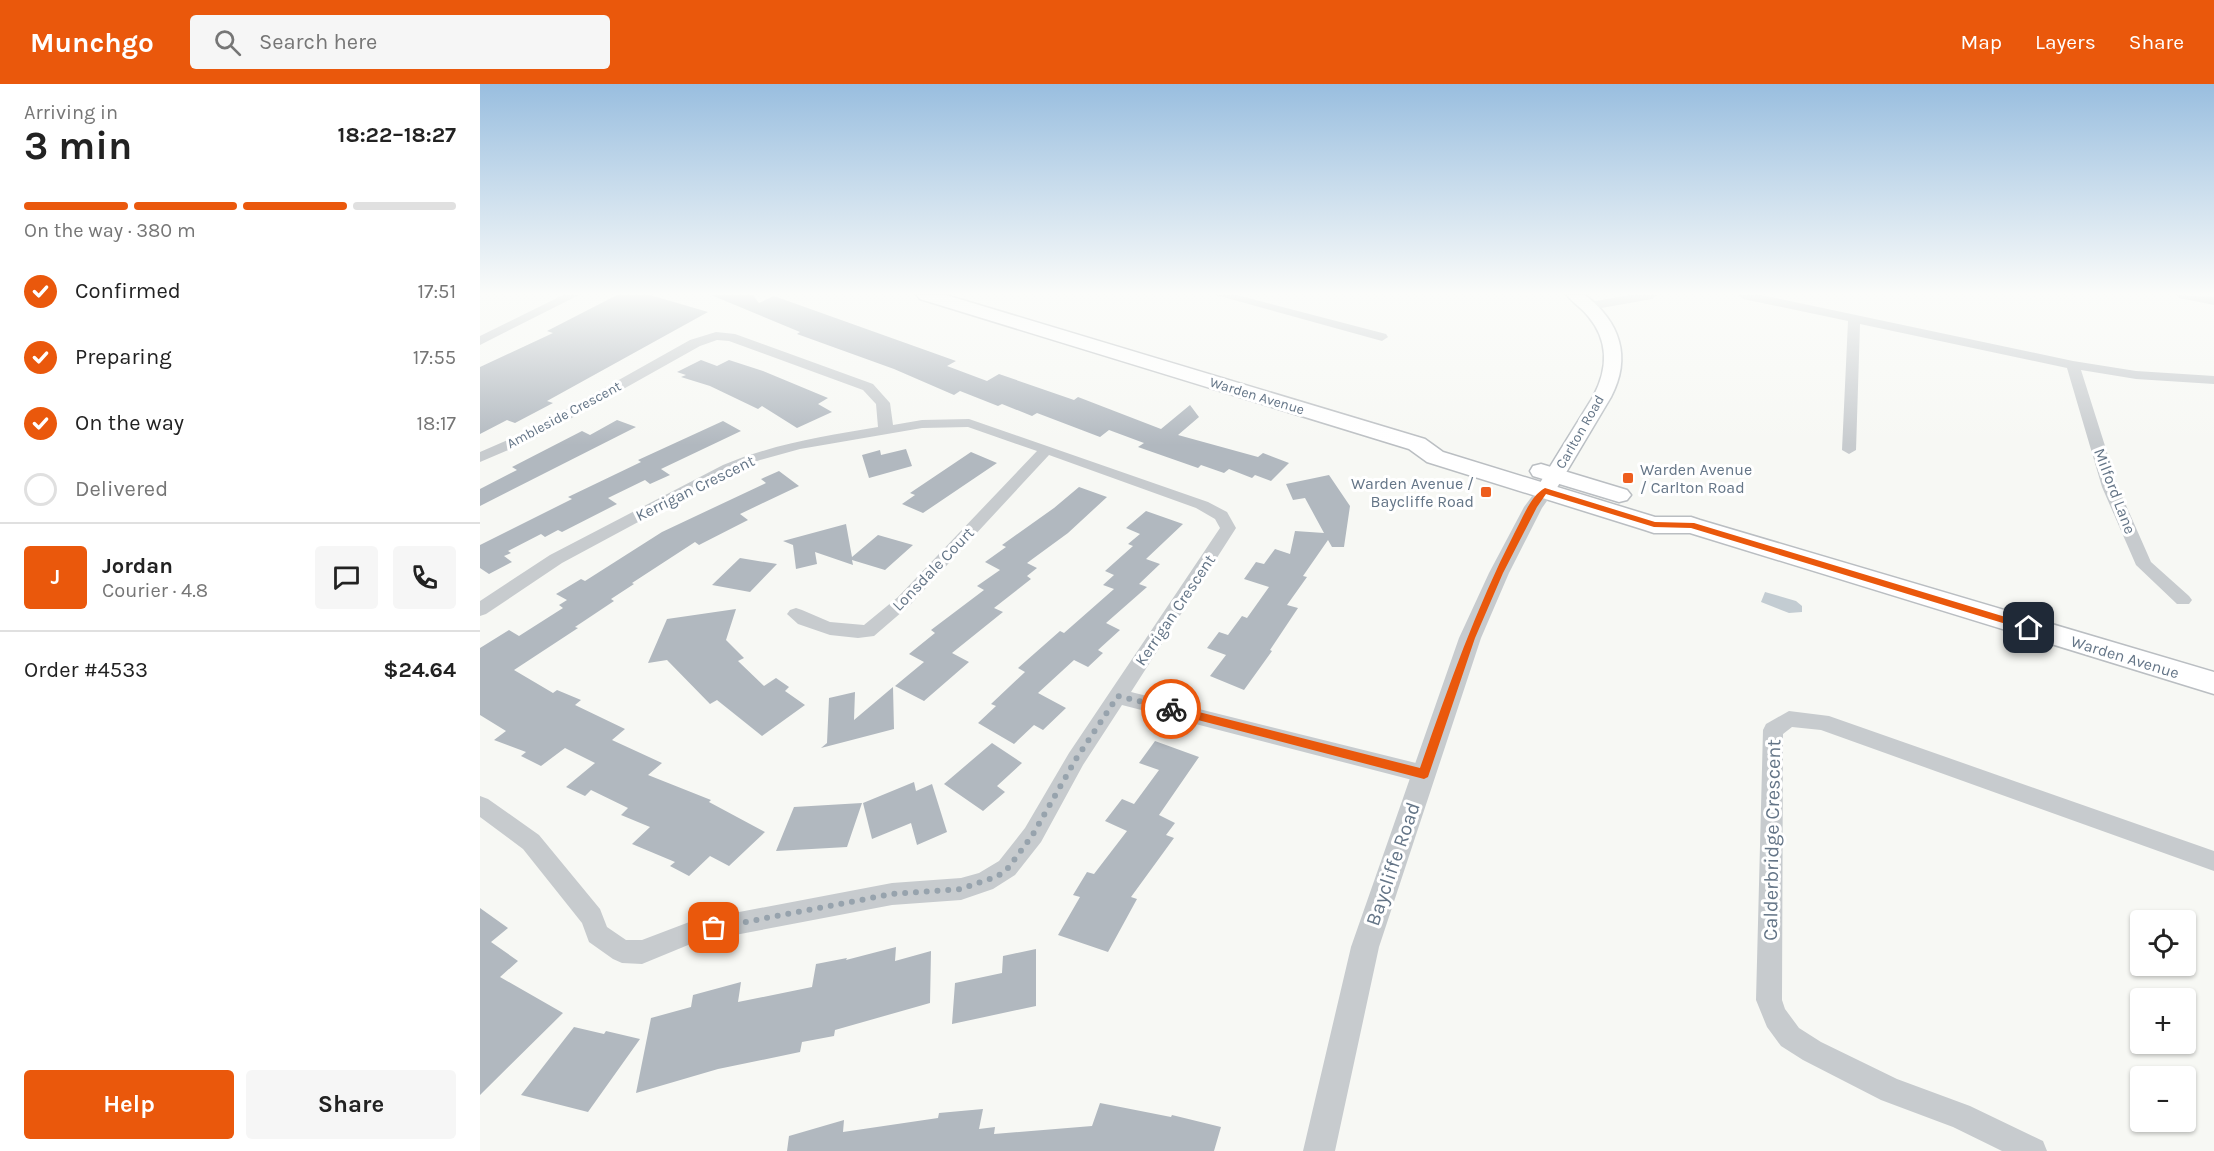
<!DOCTYPE html>
<html lang="en">
<head>
<meta charset="utf-8">
<style>
	:root { --surface:#fff; --page:#f6f6f6; --text:#222; --muted:#767676; --line:#e0e0e0; --accent:#ea580c }
	body { margin:0; font-family:Karla,sans-serif; background:var(--page); color:var(--text); height:100vh; display:flex; flex-direction:column; font-size:22px; white-space:nowrap }
	* { box-sizing:border-box; margin:0 }
	p { font-size:20px; color:var(--muted) }
	.icon { flex:none; width:33px; height:33px; fill:none; stroke:currentColor; stroke-width:2; stroke-linecap:round; stroke-linejoin:round }
	.map { position:relative; flex:1; overflow:hidden }
	.sheet { display:flex; flex-direction:column; background:var(--surface); width:480px }
	.sheet>* { flex:none }
	.controls { position:absolute; left:1650px; top:826px; display:grid; gap:12px }
	.controls a { display:grid; place-items:center; width:66px; height:66px; border-radius:6px; background:var(--surface); box-shadow:0 2px 4px #0004; font-size:30px }
	.pin { position:absolute; display:grid; place-items:center; width:51px; height:51px; color:#fff; margin:-26px; border-radius:12px; box-shadow:0 3px 9px #0006 }
	.courier { position:absolute; display:grid; place-items:center; width:60px; height:60px; margin:-30px; border:4px solid #ea580c; border-radius:50%; background:#fff; color:#222; box-shadow:0 2px 8px #0007 }
	.summary em { font-style:normal; font-weight:700 }
	.summary div { display:flex; flex-direction:column-reverse }
	.summary { display:flex; align-items:center; justify-content:space-between; height:102px; padding:0 24px }
	h1 { font-size:39px; font-weight:700; line-height:45px }
	.bar { display:grid; grid-template-columns:repeat(4,1fr); gap:9px 6px; align-content:center; height:72px; padding:0 24px }
	.bar i { height:8px; border-radius:4px; background:var(--line) }
	.bar .selected { background:var(--accent) }
	.bar p { grid-column:span 4 }
	.line { display:flex; align-items:center; gap:15px; padding:0 24px; border-top:2px solid var(--line) }
	.line div { flex:1 }
	.round { display:grid; place-items:center; flex:none; width:63px; height:63px; border-radius:6px; background:var(--page) }
	ol { padding:0 24px; list-style:none }
	li { display:flex; align-items:center; gap:18px; height:66px }
	li p { margin-inline-start:auto }
	li .icon { padding:6px; border-radius:50%; background:var(--accent); color:#fff; stroke-width:4 }
	li:last-child { color:var(--muted) }
	li i { width:33px; height:33px; border:3px solid var(--line); border-radius:50% }
	.primary-button { display:flex; gap:12px; margin-top:auto; padding:12px 24px }
	.primary-button a { flex:1; height:69px; border-radius:6px; background:var(--accent); color:#fff; font-size:24px; font-weight:700; line-height:69px; text-align:center }
	.primary-button a+a { background:var(--page); color:var(--text) }
	header { display:flex; align-items:center; gap:36px; box-sizing:border-box; height:84px; padding:0 30px; background:var(--accent); color:#fff }
	header strong { font-size:28px }
	nav { display:flex; gap:33px; margin-inline-start:auto; font-size:21px }
	.search { width:420px; height:54px; background:var(--page); display:flex; align-items:center; gap:15px; box-sizing:border-box; padding:0 21px; border-radius:6px; color:var(--muted); font-size:22px }
	main { display:flex; flex:1; min-height:0 }
	.map>svg:first-child { display:block }
	.water { fill:#c3ccd2 }
	.building { fill:#b1b8bf }
	.lines { fill:none; stroke-linecap:round; stroke-linejoin:round }
	.secondary-casing { stroke:#b9bec3; stroke-width:3 }
	.primary-casing { stroke:#babec2; stroke-width:3 }
	.minor { fill:#c7cbce; fill-rule:evenodd }
	.tertiary { fill:#c7cbce; fill-rule:evenodd }
	.secondary { fill:#fff; fill-rule:evenodd }
	.primary { fill:#fff; fill-rule:evenodd }
	.route { fill:#ea580c }
	.done { stroke:#97a3ad; stroke-width:6; stroke-dasharray:0 10.8 }
	.poi-dot { fill:#ee5e1e; stroke:#fff; stroke-width:2 }
	.labels { text-anchor:middle; dominant-baseline:central; stroke-width:6; stroke-linejoin:round; paint-order:stroke }
	.far-street-label { font-size:14px; fill:#647587; stroke:#fff }
	.poi-label { font-size:16px; fill:#647587; stroke:#fff; text-anchor:start }
	.street-label { font-size:16px; fill:#647587; stroke:#fff }
	.near-street-label { font-size:20px; fill:#647587; stroke:#fff }
</style>
</head>
<body>
<header>
<strong>Munchgo</strong>
<div class="search"><svg class="icon" aria-label="search" viewBox="0 0 24 24"><circle cx="10" cy="10" r="6"/><path d="M15 15l6 6"/></svg>Search here</div>
<nav><a>Map</a><a>Layers</a><a>Share</a></nav>
</header>
<main>
<section class="sheet">
<div class="summary"><div><h1>3 min</h1><p>Arriving in</p></div><em>18:22–18:27</em></div>
<div class="bar"><i class="selected"></i><i class="selected"></i><i class="selected"></i><i></i><p>On the way · 380 m</p></div>
<ol>
<li><svg class="icon" aria-label="check" viewBox="0 0 24 24"><path d="M5 12l5 5 9-10"/></svg>Confirmed<p>17:51</p></li>
<li><svg class="icon" aria-label="check" viewBox="0 0 24 24"><path d="M5 12l5 5 9-10"/></svg>Preparing<p>17:55</p></li>
<li><svg class="icon" aria-label="check" viewBox="0 0 24 24"><path d="M5 12l5 5 9-10"/></svg>On the way<p>18:17</p></li>
<li><i></i>Delivered</li>
</ol>
<div class="line" style="height:108px"><b class="round" style="background:var(--accent);color:#fff">J</b><div><b>Jordan</b><p>Courier · 4.8</p></div><a class="round"><svg class="icon" aria-label="chat" viewBox="0 0 24 24"><path d="M4 5h16v11H9l-5 4z"/></svg></a><a class="round"><svg class="icon" aria-label="phone" viewBox="0 0 24 24"><path d="M5 4h4l2 5-3 2q2 4 5 5l2-3 5 2v4C11 20 4 13 5 4z"/></svg></a></div>
<div class="line" style="height:78px"><div>Order #4533</div><b>$24.64</b></div>
<div class="primary-button"><a>Help</a><a>Share</a></div>
</section>
<div class="map">
<svg width="1734" height="1067" viewBox="0 0 1734 1067">
	<rect width="100%" height="100%" fill="#f7f8f4"/>
	<path class="water" d="M1285 508 1316 517 1322 522V528L1309 529 1281 518Z"/>
	<path class="building" d="M137 211H170L228 228 67 317 73 319 35 339 27 336 0 350V283L73 249 67 247Z
		M231 211H273L279 219 294 212 476 277 467 282 507 297 519 290 594 316 598 313 681 345 710 321 719 333 698 351 778 373 783 369 809 379 791 397 775 391 772 394 749 385 744 389 721 381 718 384 658 363 664 359 629 346 620 353 557 329 552 332 522 320 518 322 480 307 474 311 414 285 317 250 320 248Z
		M221 276 237 282 249 276 283 287 348 314 338 320 352 328 317 344 282 322 278 325 230 302 201 293 206 291 197 288Z
		M137 336 156 343 0 422V405L37 386 32 383 102 347 110 351Z
		M243 337 261 347 181 385 190 391 170 400 165 396 128 414 137 420 82 448 78 446 65 453 61 450 28 467 31 469 24 472 32 478 9 490 0 484V461L92 415 88 413 161 378 158 376Z
		M426 365 432 382 389 394 382 371 400 366 401 371Z
		M491 368 517 379 443 429 422 420 435 411 430 409Z
		M299 387 319 402 260 430 268 436 219 461 215 458 152 499 154 500 131 515 134 517 95 543 98 544 34 586 73 609 77 606 101 616 95 621 145 645 132 656 182 679 168 691 231 716 229 718 285 748 249 782 230 772 209 792 190 782 195 778 152 760 170 743 141 731 148 724 111 706 105 712 86 703 115 679 85 664 61 682 41 672 46 668 14 656 26 647 0 631V564L29 546 39 552 83 524 79 521 87 516 76 510 101 495 105 497 182 448 286 399 281 395Z
		M849 391 870 422 864 463H852L848 456 823 492 827 493 807 521 818 524 790 566 792 567 764 606 730 592 746 571 727 564 739 548 748 551 762 532 767 534 789 503 764 495 776 478 784 480 795 465 810 470 815 447 844 449 825 414 813 416 806 400Z
		M599 403 627 413 588 449 547 479 557 484 547 492 551 495 514 524 523 528 472 569 489 578 444 617 415 602 444 578 429 570 455 549 451 546 504 506 497 502 520 486 505 478 526 463 522 461 574 424Z
		M666 427 703 440 666 475 680 480 659 500 667 503 626 539 640 546 618 566 623 569 608 583 594 576 558 609 586 624 563 646 554 641 534 660 498 639 516 622 511 620 545 588 538 584 580 547 584 549 634 505 623 501 634 491 625 487 653 462 648 460 660 450 646 444Z
		M366 440 372 473 398 451 433 461 405 486 372 476 373 481 335 468 337 480 316 485 313 461 303 457Z
		M260 474 297 480 270 508 232 501Z
		M256 525 246 556 264 574 258 577 284 602 296 594 309 603 305 607 325 621 282 652 237 616 230 620 187 576 168 579 187 535Z
		M413 603 414 645 341 664 347 659 349 614 375 608 374 636Z
		M675 657 719 673 679 731 695 739 686 751 694 754 651 813 657 815 628 868 578 851 600 813 593 811 607 788 614 790 647 747 625 737 642 715 654 720 679 686 659 679Z
		M512 659 542 679 517 702 525 708 503 727 464 700Z
		M434 698 436 707 452 700 467 748 437 761 431 739 392 755 383 719Z
		M382 719 367 763 296 767 314 723Z
		M0 824 28 844 11 858 38 877 20 893 83 929 0 1011Z
		M416 863 415 877 451 867 450 919 355 946 354 952 322 958 320 968 238 985 156 1009 171 934 211 923 213 911 261 898 258 918 332 903 336 880 367 874 366 876Z
		M556 865V922L472 940 475 899 522 889 523 872Z
		M94 943 124 950 126 947 160 955 108 1028 41 1011Z
		M620 1019 691 1033 692 1031 741 1043 734 1067H307L309 1052 364 1036 363 1048 458 1034 459 1029 503 1025 499 1045 515 1043 514 1050 612 1042Z"/>
	<g class="lines">
		<defs>
			<path id="secondary" d="M1087 211H1105C1140 238 1152 273 1131 313L1075 407 1072 411 1065 413 1058 411 1055 407 1113 313C1128 285 1129 257 1108 232 1102 224 1093 219 1087 211Z"/>
			<path id="primary" d="M437 211H466L945 355 963 368 1175 433H1211L1220 436 1734 588V610L1210 449H1174L1165 446 947 378 929 365 440 215Z
				M1061 380 1147 406 1151 411 1147 416 1139 418 1053 392 1050 387 1053 382Z"/>
		</defs>
		<use href="#secondary" class="secondary-casing"/>
		<use href="#primary" class="primary-casing"/>
		<path class="minor" d="M83 211H99L0 261V252Z
			M736 211H757L906 250 908 253 902 257Z
			M1150 211H1178L1172 215 1110 226 1104 222 1110 218Z
			M1257 211H1281L1593 277 1656 287 1734 292V300L1656 295 1601 286 1638 403 1671 478 1709 512 1712 516 1709 520H1697L1656 481 1622 403 1587 284 1380 240 1376 366 1369 370 1362 366 1368 237 1263 215Z
			M1697 211 1734 213V221L1699 214Z
			M236 248 255 250 393 300 410 319 413 341 442 336 489 335 728 418 747 428 756 444 651 608 944 681 951 684 954 690 951 696 944 699 642 621 603 681 561 758 535 791 513 805 481 816 412 821 213 859 162 880 142 879 133 875 109 858 102 839 43 765 0 733V712L8 715 59 751 120 825 127 843 146 856H162L212 837 412 799 481 794 499 789 519 777 545 744 589 669 740 444 735 435 716 424 569 371 430 521 394 552 378 554 350 551 318 540 307 530 310 526 316 524 322 526 350 538 384 541 418 513 557 367 488 343 442 344 320 365 280 376 253 387 82 479 6 530 0 532V517L70 471 243 381C293 360 345 352 398 343L396 320 383 306 249 257 237 256 220 262 56 354 0 378V368L46 348 210 256Z
			M1309 627 1349 632 1734 767V787L1341 646 1312 643 1303 650 1302 916 1305 925 1319 944 1341 958 1417 995 1490 1022 1563 1057 1567 1067H1522L1473 1043 1401 1016 1323 976 1301 962 1287 943 1276 916 1283 646 1286 640Z"/>
		<path class="tertiary" d="M1065 401 1071 403 1074 407 1062 424 1029 489 1001 554 899 863 855 1067H823L871 863 979 554 1009 489 1044 423 1059 403Z"/>
		<use href="#secondary" class="secondary"/>
		<use href="#primary" class="primary"/>
	</g>
	<linearGradient id="sky" x2="0" y2="1"><stop stop-color="#99bedf"/><stop offset="0.58" stop-color="#fbfcfa"/><stop offset="1" stop-color="#fbfcfa" stop-opacity="0"/></linearGradient>
	<rect width="1734" height="361" fill="url(#sky)"/>
	<path class="route" d="M1065 404 1175 438 1214 439 1552 541 1554 544 1549 547 1211 444 1174 443 1066 410 1057 423 1023 489 995 554 948 693 944 695 687 628 685 625 691 621 940 684C968 604 995 526 1034 450 1042 436 1050 412 1065 404Z"/>
	<g class="lines">
		<path class="done" d="M234 844 412 810 481 805 518 792 528 784 552 752 596 675 638 612 691 625"/>
	</g>
	<g class="poi-dot">
		<rect x="1142" y="388" width="12" height="12" rx="3"/>
		<rect x="1000" y="402" width="12" height="12" rx="3"/>
	</g>
	<g class="labels">
		<g class="far-street-label">
			<text transform="translate(777 312) rotate(17)">Warden Avenue</text>
			<text transform="translate(84 331) rotate(-28)">Ambleside Crescent</text>
			<text transform="translate(1100 348) rotate(-60)">Carlton Road</text>
		</g>
		<g class="poi-label">
			<text x="1160" y="385">Warden Avenue<tspan x="1160" dy="18">/ Carlton Road</tspan></text>
			<text x="994" y="399" text-anchor="end">Warden Avenue /<tspan x="994" dy="18">Baycliffe Road</tspan></text>
		</g>
		<g class="street-label">
			<text transform="translate(215 404) rotate(-26)">Kerrigan Crescent</text>
			<text transform="translate(1635 407) rotate(69)">Milford Lane</text>
			<text transform="translate(453 485) rotate(-46)">Lonsdale Court</text>
			<text transform="translate(695 526) rotate(-56)">Kerrigan Crescent</text>
			<text transform="translate(1645 573) rotate(17)">Warden Avenue</text>
		</g>
		<g class="near-street-label">
			<text transform="translate(1292 756) rotate(-89)">Calderbridge Crescent</text>
			<text transform="translate(913 780) rotate(-71)">Baycliffe Road</text>
		</g>
	</g>
</svg>
<div class="controls">
<a><svg class="icon" aria-label="locate" viewBox="0 0 24 24"><circle cx="12" cy="12" r="6"/><path d="M12 2v4M12 18v4M2 12h4M18 12h4"/></svg></a>
<a>+</a>
<a>−</a>
</div>
<div class="pin" style="left:234px;top:844px;background:#ea580c"><svg class="icon" aria-label="bag" viewBox="0 0 24 24"><path d="M5 8h14l-1 12H6zM9 8a3 3 0 0 1 6 0"/></svg></div>
<div class="pin" style="left:1549px;top:544px;background:#1f2937"><svg class="icon" aria-label="home" viewBox="0 0 24 24"><path d="M3 11l9-7 9 7M6 9v11h12V9"/></svg></div>
<div class="courier" style="left:691px;top:625px"><svg class="icon" aria-label="bike" viewBox="0 0 24 24"><circle cx="6" cy="16" r="4"/><circle cx="18" cy="16" r="4"/><path d="M6 16l4-8h5l3 8M10 8l3 8H6M13 5h3"/></svg></div>
</div>
</main>
</body>
</html>
